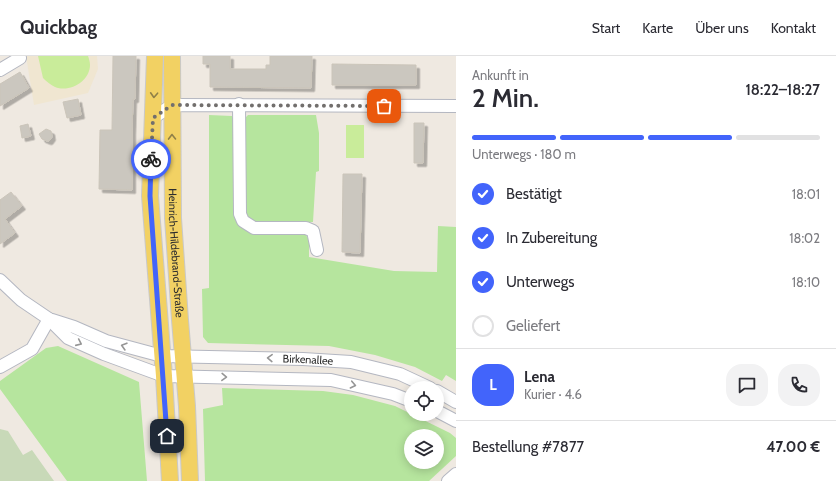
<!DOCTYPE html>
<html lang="de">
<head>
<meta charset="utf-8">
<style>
	:root { --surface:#fff; --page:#f2f2f3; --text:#2b2b33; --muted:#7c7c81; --line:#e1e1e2; --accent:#4264fb }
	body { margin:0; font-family:Cabin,sans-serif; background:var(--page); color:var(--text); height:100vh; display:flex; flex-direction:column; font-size:15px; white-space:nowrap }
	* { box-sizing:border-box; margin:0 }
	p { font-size:13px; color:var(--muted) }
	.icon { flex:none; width:22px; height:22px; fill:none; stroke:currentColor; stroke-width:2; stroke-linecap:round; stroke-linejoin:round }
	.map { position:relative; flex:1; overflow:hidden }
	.side { display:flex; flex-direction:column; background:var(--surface); width:380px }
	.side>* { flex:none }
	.fabs { position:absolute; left:404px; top:325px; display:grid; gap:8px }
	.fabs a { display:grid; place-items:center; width:40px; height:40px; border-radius:50%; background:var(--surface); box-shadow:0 2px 10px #0003; font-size:20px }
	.pin { position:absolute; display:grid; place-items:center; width:34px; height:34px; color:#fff; margin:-17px; border-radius:8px; box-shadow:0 2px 6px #0006 }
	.courier { position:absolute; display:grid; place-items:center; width:40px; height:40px; margin:-20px; border:3px solid #4264fb; border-radius:50%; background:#fff; color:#222; box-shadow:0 1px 5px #0007 }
	.headline em { font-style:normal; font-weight:600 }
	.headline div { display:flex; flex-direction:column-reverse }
	.headline { display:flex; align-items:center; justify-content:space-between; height:68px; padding:0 16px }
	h1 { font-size:26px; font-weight:600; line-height:30px }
	.bar { display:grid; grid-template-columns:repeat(4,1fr); gap:6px 4px; align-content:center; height:48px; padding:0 16px }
	.bar i { height:5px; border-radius:3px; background:var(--line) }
	.bar .on { background:var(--accent) }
	.bar p { grid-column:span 4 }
	.line { display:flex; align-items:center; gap:10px; padding:0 16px; border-top:1px solid var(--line) }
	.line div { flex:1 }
	.round { display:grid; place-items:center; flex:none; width:42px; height:42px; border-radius:16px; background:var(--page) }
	ol { padding:0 16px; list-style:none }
	li { display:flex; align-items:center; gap:12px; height:44px }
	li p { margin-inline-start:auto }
	li .icon { padding:4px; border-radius:50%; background:var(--accent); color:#fff; stroke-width:4 }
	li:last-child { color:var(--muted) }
	li i { width:22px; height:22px; border:2px solid var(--line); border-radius:50% }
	header { display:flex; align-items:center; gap:24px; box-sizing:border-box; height:56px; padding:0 20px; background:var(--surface); border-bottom:1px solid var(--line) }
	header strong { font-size:19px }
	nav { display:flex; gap:22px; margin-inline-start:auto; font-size:14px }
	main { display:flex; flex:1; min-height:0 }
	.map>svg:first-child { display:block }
	.education { fill:#f0e6d1 }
	.green { fill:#b6e59e; fill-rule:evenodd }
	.cemetery { fill:#c8d9b8 }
	.pitch { fill:#c9ec9a }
	.building { fill:#cbc7bf; stroke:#cbc5ba; filter:url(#shadow) }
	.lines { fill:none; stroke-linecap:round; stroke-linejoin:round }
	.minor-casing { stroke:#b4b7c1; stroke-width:14 }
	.major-casing { stroke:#c9c9c9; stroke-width:18 }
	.minor { stroke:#fff; stroke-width:12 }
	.major { stroke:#f2d163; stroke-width:16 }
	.oneway { stroke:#908048 }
	.oneway2 { stroke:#969696 }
	.done { stroke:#726f6d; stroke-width:4; stroke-dasharray:0 7.2 }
	.route { stroke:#4264fb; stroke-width:5 }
	.labels { text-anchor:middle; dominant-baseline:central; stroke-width:4; stroke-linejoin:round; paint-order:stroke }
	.street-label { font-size:11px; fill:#2e2e2e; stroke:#fff }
</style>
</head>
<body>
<header>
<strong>Quickbag</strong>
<nav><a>Start</a><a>Karte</a><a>Über uns</a><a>Kontakt</a></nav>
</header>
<main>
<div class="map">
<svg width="456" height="425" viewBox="0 0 456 425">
	<defs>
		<filter id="shadow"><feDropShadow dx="3.5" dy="3.5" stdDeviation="0" flood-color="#0004"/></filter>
	</defs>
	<rect width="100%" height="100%" fill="#efe9e1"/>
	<path class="education" d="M26 0H97L98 13 88 37 34 49Z"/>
	<path class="green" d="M209 59 232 60 234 65 240 168 260 178 306 179 309 184V201L394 215 437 216 438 170 456 171V325L446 319 442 325 415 311 375 299 329 290 208 287 203 281 202 233 209 232Z
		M248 59H316L319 77V115L316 116 313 166H256L248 163 243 155 245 62Z
		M58 290 139 326 147 425H67L0 333V325L46 292Z
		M222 332 323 335 353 339 395 350 450 377 456 382V400L429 425H205L203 353 223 349ZM411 380H437V406H411Z"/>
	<path class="cemetery" d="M0 373 8 375 23 399 32 394 54 425H0Z"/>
	<path class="pitch" d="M38 0H88C89 3 90 6 90 9 90 25 70 37 55 31 51 29 46 25 43 22Z
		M346 69H364V102H346Z"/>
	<path class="building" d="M113 0H136L135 43H133L132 75V134L99 133 100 74H112Z
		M203 0H230V13H266V9H270V0H312L311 32 210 31V8H203Z
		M332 8 416 9V29H332Z
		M20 16 29 32 0 50V28Z
		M78 43 81 59 67 62 63 46Z
		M414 67H424L423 107H414Z
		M28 68 31 80 22 82 20 70Z
		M46 73 51 75 52 81 49 85H47L42 83 39 78Z
		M343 118H362L360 197 342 196Z
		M11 136 22 150 5 163 15 177 0 188V144Z"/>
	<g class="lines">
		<defs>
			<g id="minor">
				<path d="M0 14 20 2"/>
				<path d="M239 48 240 158 243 165 254 172H306L313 175 317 194"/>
				<path d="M153 62 172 49 456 50"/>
				<path d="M0 224 21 244 49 263 68 282 104 298 164 320 331 324 393 338 411 345"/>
				<path id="s1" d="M52 264 74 271 106 285 162 300 303 303 351 306 400 318 430 332"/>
				<path d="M0 311 32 293 49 263"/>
				<path d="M437 335 456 346"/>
				<path d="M437 355 456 365"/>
				<path d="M448 425 456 418"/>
			</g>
			<g id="major">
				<path d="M155 0 150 140 164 320 170 425"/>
				<path id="s2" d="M172 0 173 162 180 264 187 350 190 425"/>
			</g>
		</defs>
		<use href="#minor" class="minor-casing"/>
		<use href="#major" class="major-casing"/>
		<use href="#minor" class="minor"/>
		<use href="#major" class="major"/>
	</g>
	<defs><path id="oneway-chevron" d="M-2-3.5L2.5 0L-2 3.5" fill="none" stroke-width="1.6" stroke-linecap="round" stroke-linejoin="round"/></defs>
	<g class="oneway">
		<use href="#oneway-chevron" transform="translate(154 39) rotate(93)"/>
		<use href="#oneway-chevron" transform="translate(172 81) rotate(-91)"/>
	</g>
	<g class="oneway2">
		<use href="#oneway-chevron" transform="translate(79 287) rotate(24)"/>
		<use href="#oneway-chevron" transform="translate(124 290) rotate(-164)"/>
		<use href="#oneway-chevron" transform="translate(270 302) rotate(-178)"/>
		<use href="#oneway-chevron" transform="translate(224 321) rotate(2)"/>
		<use href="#oneway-chevron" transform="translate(353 329) rotate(12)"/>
	</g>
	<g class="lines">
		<path class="done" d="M151 103 153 62 172 49 384 50"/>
		<path class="route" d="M151 103 150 140 167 380"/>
	</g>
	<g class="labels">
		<g class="street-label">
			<text stroke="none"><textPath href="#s2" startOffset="197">Heinrich-Hildebrand-Straße</textPath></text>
			<text stroke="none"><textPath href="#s1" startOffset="262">Birkenallee</textPath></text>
		</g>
	</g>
</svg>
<div class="fabs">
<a><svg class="icon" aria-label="locate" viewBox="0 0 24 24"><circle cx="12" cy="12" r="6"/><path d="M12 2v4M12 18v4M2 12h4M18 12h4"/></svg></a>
<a><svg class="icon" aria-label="layers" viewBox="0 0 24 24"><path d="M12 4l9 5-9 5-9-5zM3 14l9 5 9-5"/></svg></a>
</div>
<div class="pin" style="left:384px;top:50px;background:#ea580c"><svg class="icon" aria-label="bag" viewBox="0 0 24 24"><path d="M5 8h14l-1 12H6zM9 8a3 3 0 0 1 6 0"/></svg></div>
<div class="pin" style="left:167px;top:380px;background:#1f2937"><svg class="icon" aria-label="home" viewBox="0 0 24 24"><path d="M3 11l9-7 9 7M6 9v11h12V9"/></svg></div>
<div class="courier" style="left:151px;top:103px"><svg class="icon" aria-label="bike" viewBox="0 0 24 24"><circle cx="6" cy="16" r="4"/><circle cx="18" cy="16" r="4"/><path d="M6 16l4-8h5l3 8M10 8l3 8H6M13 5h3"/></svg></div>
</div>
<section class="side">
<div class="headline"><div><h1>2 Min.</h1><p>Ankunft in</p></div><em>18:22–18:27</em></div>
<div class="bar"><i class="on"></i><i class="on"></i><i class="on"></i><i></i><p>Unterwegs · 180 m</p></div>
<ol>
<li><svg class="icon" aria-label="check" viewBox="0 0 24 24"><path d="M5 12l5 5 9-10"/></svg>Bestätigt<p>18:01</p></li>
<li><svg class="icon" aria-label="check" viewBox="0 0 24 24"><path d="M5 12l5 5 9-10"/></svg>In Zubereitung<p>18:02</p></li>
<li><svg class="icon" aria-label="check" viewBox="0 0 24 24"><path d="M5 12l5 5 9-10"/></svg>Unterwegs<p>18:10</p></li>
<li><i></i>Geliefert</li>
</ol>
<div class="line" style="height:72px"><b class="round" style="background:var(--accent);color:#fff">L</b><div><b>Lena</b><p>Kurier · 4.6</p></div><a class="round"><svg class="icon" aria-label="chat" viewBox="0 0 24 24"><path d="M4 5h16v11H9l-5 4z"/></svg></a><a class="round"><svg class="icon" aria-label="phone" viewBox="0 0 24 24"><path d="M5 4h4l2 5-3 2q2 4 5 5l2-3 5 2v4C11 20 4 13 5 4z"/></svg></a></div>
<div class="line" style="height:52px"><div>Bestellung #7877</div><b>47.00 €</b></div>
</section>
</main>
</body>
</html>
